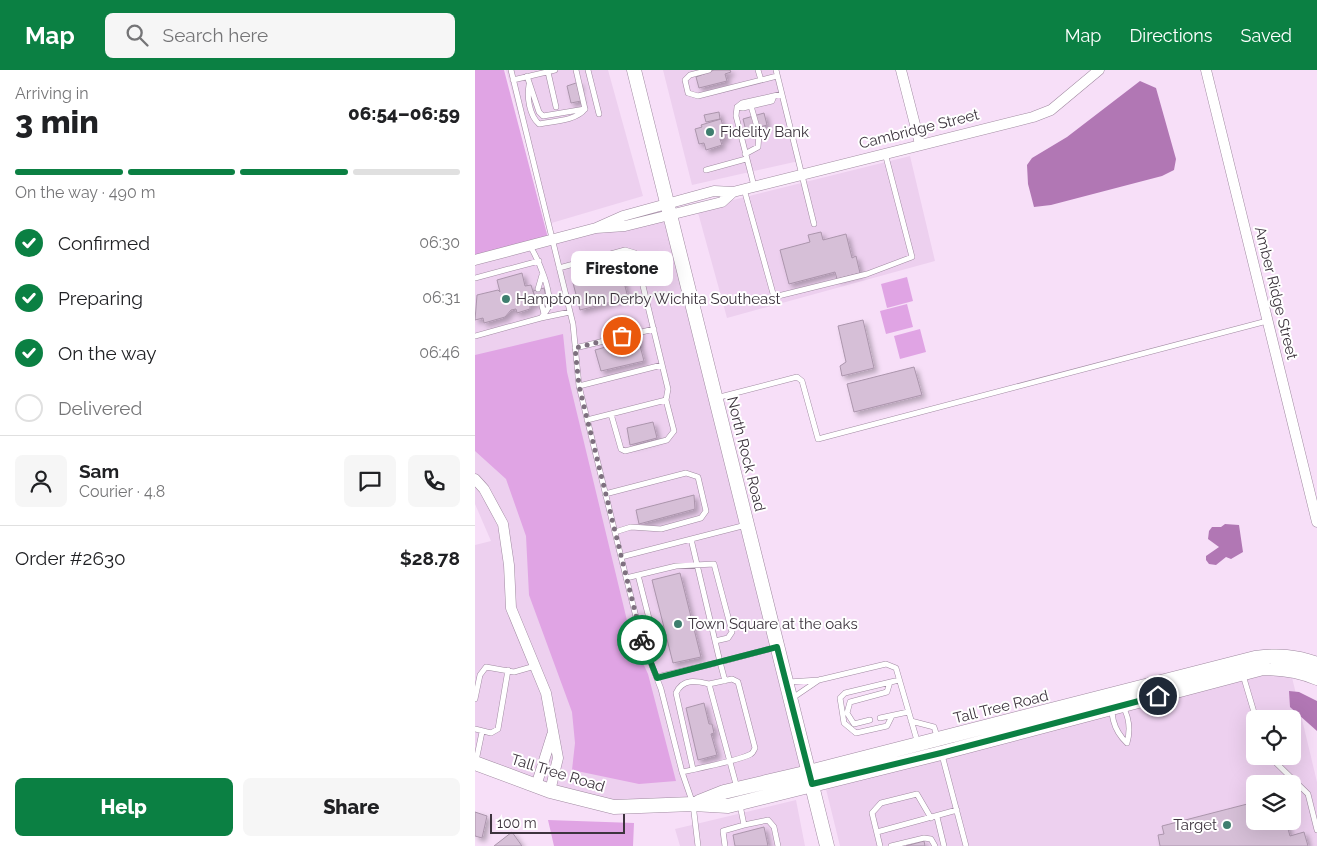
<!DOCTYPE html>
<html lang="en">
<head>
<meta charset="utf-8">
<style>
	:root { --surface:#fff; --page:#f6f6f6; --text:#202124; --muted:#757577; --line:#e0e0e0; --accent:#0b8043 }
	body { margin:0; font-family:Raleway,sans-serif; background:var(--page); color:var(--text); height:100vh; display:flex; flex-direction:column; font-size:19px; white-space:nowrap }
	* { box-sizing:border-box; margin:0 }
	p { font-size:16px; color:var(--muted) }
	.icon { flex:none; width:28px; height:28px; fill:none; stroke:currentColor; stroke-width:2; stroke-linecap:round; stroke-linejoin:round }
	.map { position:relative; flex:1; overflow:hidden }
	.drawer { display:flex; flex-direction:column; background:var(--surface); width:475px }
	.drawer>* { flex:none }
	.tools { position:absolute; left:771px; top:640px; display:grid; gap:10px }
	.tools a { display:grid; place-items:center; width:55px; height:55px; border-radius:8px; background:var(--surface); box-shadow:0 5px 20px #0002; font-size:25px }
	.scale { position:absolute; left:15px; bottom:12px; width:135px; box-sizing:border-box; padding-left:5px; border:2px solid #3d343e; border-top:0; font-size:14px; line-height:18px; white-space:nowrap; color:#3d343e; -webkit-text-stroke:4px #fff; paint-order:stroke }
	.pin { position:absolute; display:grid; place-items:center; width:42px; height:42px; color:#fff; margin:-21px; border:2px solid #fff; border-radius:50%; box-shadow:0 1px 5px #0007 }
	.courier { position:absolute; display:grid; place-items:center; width:50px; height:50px; margin:-25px; border:4px solid #0b8043; border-radius:50%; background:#fff; color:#222; box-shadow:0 1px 6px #0007 }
	.bubble { position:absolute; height:35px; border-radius:8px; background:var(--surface); box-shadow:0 5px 20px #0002; font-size:16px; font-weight:800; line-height:35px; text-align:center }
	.headline em { font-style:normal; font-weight:800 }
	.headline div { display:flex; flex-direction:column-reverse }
	.headline { display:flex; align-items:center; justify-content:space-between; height:85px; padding:0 15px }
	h1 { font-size:32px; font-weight:800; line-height:38px }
	.bar { display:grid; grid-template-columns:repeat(4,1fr); gap:8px 5px; align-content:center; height:60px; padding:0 15px }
	.bar i { height:6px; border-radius:4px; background:var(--line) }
	.bar .selected { background:var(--accent) }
	.bar p { grid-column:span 4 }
	.line { display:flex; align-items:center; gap:12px; padding:0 15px; border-top:1px solid var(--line) }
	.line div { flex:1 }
	.round { display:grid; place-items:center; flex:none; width:52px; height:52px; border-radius:8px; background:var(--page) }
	ol { padding:0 15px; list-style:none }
	li { display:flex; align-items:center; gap:15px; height:55px }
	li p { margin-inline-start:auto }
	li .icon { padding:5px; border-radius:50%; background:var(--accent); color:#fff; stroke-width:4 }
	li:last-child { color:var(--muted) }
	li i { width:28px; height:28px; border:2px solid var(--line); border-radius:50% }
	.cta { display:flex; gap:10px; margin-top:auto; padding:10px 15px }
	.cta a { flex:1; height:58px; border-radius:8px; background:var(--accent); color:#fff; font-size:20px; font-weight:800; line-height:58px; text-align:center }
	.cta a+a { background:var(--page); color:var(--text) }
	header { display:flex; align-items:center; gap:30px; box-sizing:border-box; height:70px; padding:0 25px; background:var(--accent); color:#fff }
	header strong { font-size:24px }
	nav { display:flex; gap:28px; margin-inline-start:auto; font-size:18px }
	.search { width:350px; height:45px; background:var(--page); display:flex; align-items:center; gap:12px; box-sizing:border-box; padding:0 18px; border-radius:8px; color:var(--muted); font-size:19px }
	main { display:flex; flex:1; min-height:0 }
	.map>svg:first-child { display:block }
	.built { fill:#edd0ef; fill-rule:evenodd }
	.green { fill:#e0a4e4 }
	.water { fill:#b177b4 }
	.building { fill:#d6bfd7; stroke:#ab95ac; filter:url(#shadow) }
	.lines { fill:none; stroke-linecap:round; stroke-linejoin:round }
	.lane-casing { stroke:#a08aa1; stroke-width:6 }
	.street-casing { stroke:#a08aa1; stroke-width:11 }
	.secondary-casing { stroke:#a08aa1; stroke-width:15 }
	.lane { stroke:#fff; stroke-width:5 }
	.street { stroke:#fff; stroke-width:10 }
	.secondary { stroke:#fff; stroke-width:14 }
	.done { stroke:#7e707f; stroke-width:5; stroke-dasharray:0 9 }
	.route { stroke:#0b8043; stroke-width:6 }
	.poi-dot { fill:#3e7e6e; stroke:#fff; stroke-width:2 }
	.labels { text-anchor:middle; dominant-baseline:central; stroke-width:4; stroke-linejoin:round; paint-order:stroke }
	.street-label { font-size:15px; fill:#3d343e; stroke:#fff }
	.poi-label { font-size:15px; fill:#3d343e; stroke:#fff; text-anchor:start }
</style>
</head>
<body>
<header>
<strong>Map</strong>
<div class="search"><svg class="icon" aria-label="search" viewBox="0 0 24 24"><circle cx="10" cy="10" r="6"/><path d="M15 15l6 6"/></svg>Search here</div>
<nav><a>Map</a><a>Directions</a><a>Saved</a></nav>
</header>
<main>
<section class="drawer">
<div class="headline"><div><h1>3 min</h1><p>Arriving in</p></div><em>06:54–06:59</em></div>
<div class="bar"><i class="selected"></i><i class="selected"></i><i class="selected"></i><i></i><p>On the way · 490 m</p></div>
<ol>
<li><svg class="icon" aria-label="check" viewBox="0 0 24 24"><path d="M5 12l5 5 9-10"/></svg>Confirmed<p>06:30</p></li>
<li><svg class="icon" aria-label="check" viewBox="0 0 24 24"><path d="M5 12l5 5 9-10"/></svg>Preparing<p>06:31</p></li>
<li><svg class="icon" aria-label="check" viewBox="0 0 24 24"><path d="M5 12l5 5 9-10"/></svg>On the way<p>06:46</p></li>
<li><i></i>Delivered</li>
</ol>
<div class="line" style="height:90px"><a class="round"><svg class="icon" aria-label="person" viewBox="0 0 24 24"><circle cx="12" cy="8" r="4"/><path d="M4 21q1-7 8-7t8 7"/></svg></a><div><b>Sam</b><p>Courier · 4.8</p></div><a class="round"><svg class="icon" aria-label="chat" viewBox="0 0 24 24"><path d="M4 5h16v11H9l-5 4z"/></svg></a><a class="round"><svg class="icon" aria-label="phone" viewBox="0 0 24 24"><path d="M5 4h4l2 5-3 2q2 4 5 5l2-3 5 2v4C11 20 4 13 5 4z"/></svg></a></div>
<div class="line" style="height:65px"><div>Order #2630</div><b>$28.78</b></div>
<div class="cta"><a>Help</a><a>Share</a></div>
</section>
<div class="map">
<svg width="842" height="776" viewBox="0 0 842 776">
	<defs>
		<filter id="shadow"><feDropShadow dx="3.5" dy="3.5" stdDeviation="2.5" flood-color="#0004"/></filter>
	</defs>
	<rect width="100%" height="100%" fill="#f7dff8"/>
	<path class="built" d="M31 0H133L168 126 73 154Z
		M188 0H299L324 91 217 115Z
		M435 86 460 191 252 248 222 139Z
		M193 134 334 702 218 734 139 737 0 693V475L16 471 0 434V189Z
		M815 599 842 712V776H365L349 711ZM780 649H818V686H780ZM780 714H818V751H780Z
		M321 730 330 776H205L200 759Z"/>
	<path class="green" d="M0 0H29L73 168 0 187Z
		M432 207 438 231 412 238 406 214Z
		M432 234 438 257 411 264 405 241Z
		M445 259 451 282 425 289 419 266Z
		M88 264 92 302 156 567 173 604 201 711 164 714 97 700 100 673 97 642 54 525 51 466 31 409 0 381V285Z
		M73 750 159 753 158 776H79Z"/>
	<path class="water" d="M665 11 681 18 701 89 699 100 687 106 576 135 559 137 553 114 552 95 557 88 592 67Z
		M750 454 764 455 768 482 756 489 751 487 741 495 734 494 731 490V486L744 477 733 469 734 461 737 457H746Z
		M814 621 824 622 842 631V661L815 637Z"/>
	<path class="building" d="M239 0H255L256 2 250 4 252 11 224 18 221 7Z
		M104 12 105 17 103 18 106 31 96 33 92 16Z
		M244 42 245 49 231 52 229 45Z
		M289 43 292 55 271 61 268 49Z
		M246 49 251 68 245 69 247 75 231 80 229 73 224 74 220 59 227 57 226 55Z
		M346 162 348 170 371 164 377 188 381 186 385 203 362 209 360 202 314 214 305 180 335 172 333 165Z
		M141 196 143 205 147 204 153 228 105 240 98 213 130 205 129 199Z
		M47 203 50 216 56 215 62 234 55 235V239L42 243 41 239 36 240 30 247 9 253 8 248 0 250 2 225 23 220 25 222 22 210Z
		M69 218 71 227 61 230 58 221Z
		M388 250 399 298 367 306 365 296 371 292 363 256Z
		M163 268 169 291 126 301 120 280Z
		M439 297 447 325 379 342 372 314Z
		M178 352 182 368 155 375 152 358Z
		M219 425 220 439 164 454 161 440Z
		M205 503 226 587 198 593 177 510Z
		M229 633 234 654H237L239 663 236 664 242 685 223 690 211 638Z
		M780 732V751L811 752 815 766 829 762 833 776H685L683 765 689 764 687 756Z
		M0 742 12 746 7 768 0 766Z
		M289 757 293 776H260L258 765Z
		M37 762 47 776H19Z
		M449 771 450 776H431Z"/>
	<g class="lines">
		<defs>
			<path id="lane" d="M36 0 98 254 104 316 146 487
				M101 0 110 39
				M113 0 124 44
				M234 0 215 5 210 10 213 23 223 26 302 6
				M283 0 286 10
				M301 0 339 154
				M73 2 81 37
				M52 6 64 42 68 46 110 39
				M38 10 80 0
				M54 15C52 27 54 45 64 54 78 51 101 51 110 39
				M299 26 297 31 268 38 262 37 267 33 307 24
				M262 37 261 46 279 116
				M270 84 283 77 284 64 276 36
				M231 100 271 89
				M269 119 299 227 392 204 437 187 410 83
				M84 198 150 180 160 183 193 319 191 330 112 350
				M0 208 64 191
				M63 219 67 205
				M65 228 69 244
				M66 248 95 242
				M0 266 66 248C68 245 72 241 73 238 78 222 63 189 55 176
				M100 278 179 259
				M104 316 187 295
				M241 328 322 307 327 311 343 369 792 251
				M136 344 146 379 150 381 192 370 199 361 191 330
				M130 424 211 403 223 407 231 441 226 448 186 459 156 457 140 462
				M216 469 245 592 302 577
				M163 505 181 576 172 585
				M151 508 201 496 239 494 257 562 253 568 240 571
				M768 605 781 649
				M182 607 245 592 250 611
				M313 612 344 610 411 594 421 598 443 674
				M639 625C652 638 657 655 652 673 638 660 634 642 639 625Z
				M0 629 5 605 11 597 39 602 60 596
				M316 629 344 610
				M417 646 412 656 381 663 369 653 365 628 370 623 424 610
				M405 648 433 642
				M395 650 379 654 372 643 375 632 412 622 415 612
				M436 651 459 657 463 669
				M0 659 16 663 23 659 33 600
				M467 685 491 776
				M794 686 833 724 842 760
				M1 691 7 662
				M218 699 201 623C208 608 221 611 234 614
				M207 702C221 699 266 690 276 684 278 683 279 680 280 678L263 612 257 609 234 614 262 718
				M265 735 269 755 293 750 299 757 303 776
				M462 747 469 776
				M402 762 482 740
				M223 776 218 734 207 702 186 619 166 567 146 487 271 455
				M250 776 248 761 269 755
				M405 776 397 743 406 733 442 724 456 748
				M416 776 449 768 456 769 460 776"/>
			<path id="street" d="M426 0 445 74
				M731 0 842 452
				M258 122 558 47 576 40 624 0
				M0 190 121 158 148 146 239 121 258 122 247 132 150 156 121 158
				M0 409 9 419 28 454 34 495 36 538 71 623 83 688 75 721
				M61 716 77 665"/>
			<path id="secondary" d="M159 0 352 776
				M0 693 75 721 139 737 218 734 253 736 466 683 788 598C808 598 824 600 842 608
				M224 732 249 722 334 702 780 588C803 585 821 586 842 594"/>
		</defs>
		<use href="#lane" class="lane-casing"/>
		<use href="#street" class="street-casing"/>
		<use href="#secondary" class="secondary-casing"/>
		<use href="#lane" class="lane"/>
		<use href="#street" class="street"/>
		<use href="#secondary" class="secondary"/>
	</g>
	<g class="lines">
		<path class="done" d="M147 266 100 278 104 316 167 570"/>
		<path class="route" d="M167 570 182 608 302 577 337 714 466 683 683 626"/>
	</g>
	<g class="poi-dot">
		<circle cx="235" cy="62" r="5"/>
		<circle cx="31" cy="229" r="5"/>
		<circle cx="203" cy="554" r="5"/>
		<circle cx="752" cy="755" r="5"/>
	</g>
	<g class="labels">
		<g class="street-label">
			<text transform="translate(444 59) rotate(-14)">Cambridge Street</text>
			<text transform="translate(801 223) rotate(76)">Amber Ridge Street</text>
			<text transform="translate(271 384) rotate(76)">North Rock Road</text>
			<text transform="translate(526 637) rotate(-14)">Tall Tree Road</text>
			<text transform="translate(83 703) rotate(17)">Tall Tree Road</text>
		</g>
		<g class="poi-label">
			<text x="245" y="62">Fidelity Bank</text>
			<text x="41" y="229">Hampton Inn Derby Wichita Southeast</text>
			<text x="213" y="554">Town Square at the oaks</text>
			<text x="742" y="755" text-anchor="end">Target</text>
		</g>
	</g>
</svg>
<div class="tools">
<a><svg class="icon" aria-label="locate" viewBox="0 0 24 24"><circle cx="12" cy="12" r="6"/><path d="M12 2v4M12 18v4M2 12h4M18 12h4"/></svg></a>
<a><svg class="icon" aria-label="layers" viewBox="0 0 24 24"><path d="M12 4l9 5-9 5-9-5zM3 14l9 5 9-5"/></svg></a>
</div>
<div class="scale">100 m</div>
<div class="pin" style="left:147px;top:266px;background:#ea580c"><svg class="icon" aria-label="bag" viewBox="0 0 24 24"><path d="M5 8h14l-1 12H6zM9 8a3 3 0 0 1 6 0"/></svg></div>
<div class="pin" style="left:683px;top:626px;background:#1f2937"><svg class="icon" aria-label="home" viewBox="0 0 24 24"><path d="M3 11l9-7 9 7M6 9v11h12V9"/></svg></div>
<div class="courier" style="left:167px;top:570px"><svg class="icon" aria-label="bike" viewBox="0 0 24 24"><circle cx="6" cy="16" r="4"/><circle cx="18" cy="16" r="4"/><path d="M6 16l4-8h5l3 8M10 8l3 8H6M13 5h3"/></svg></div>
<div class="bubble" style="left:96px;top:181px;width:102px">Firestone</div>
</div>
</main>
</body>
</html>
